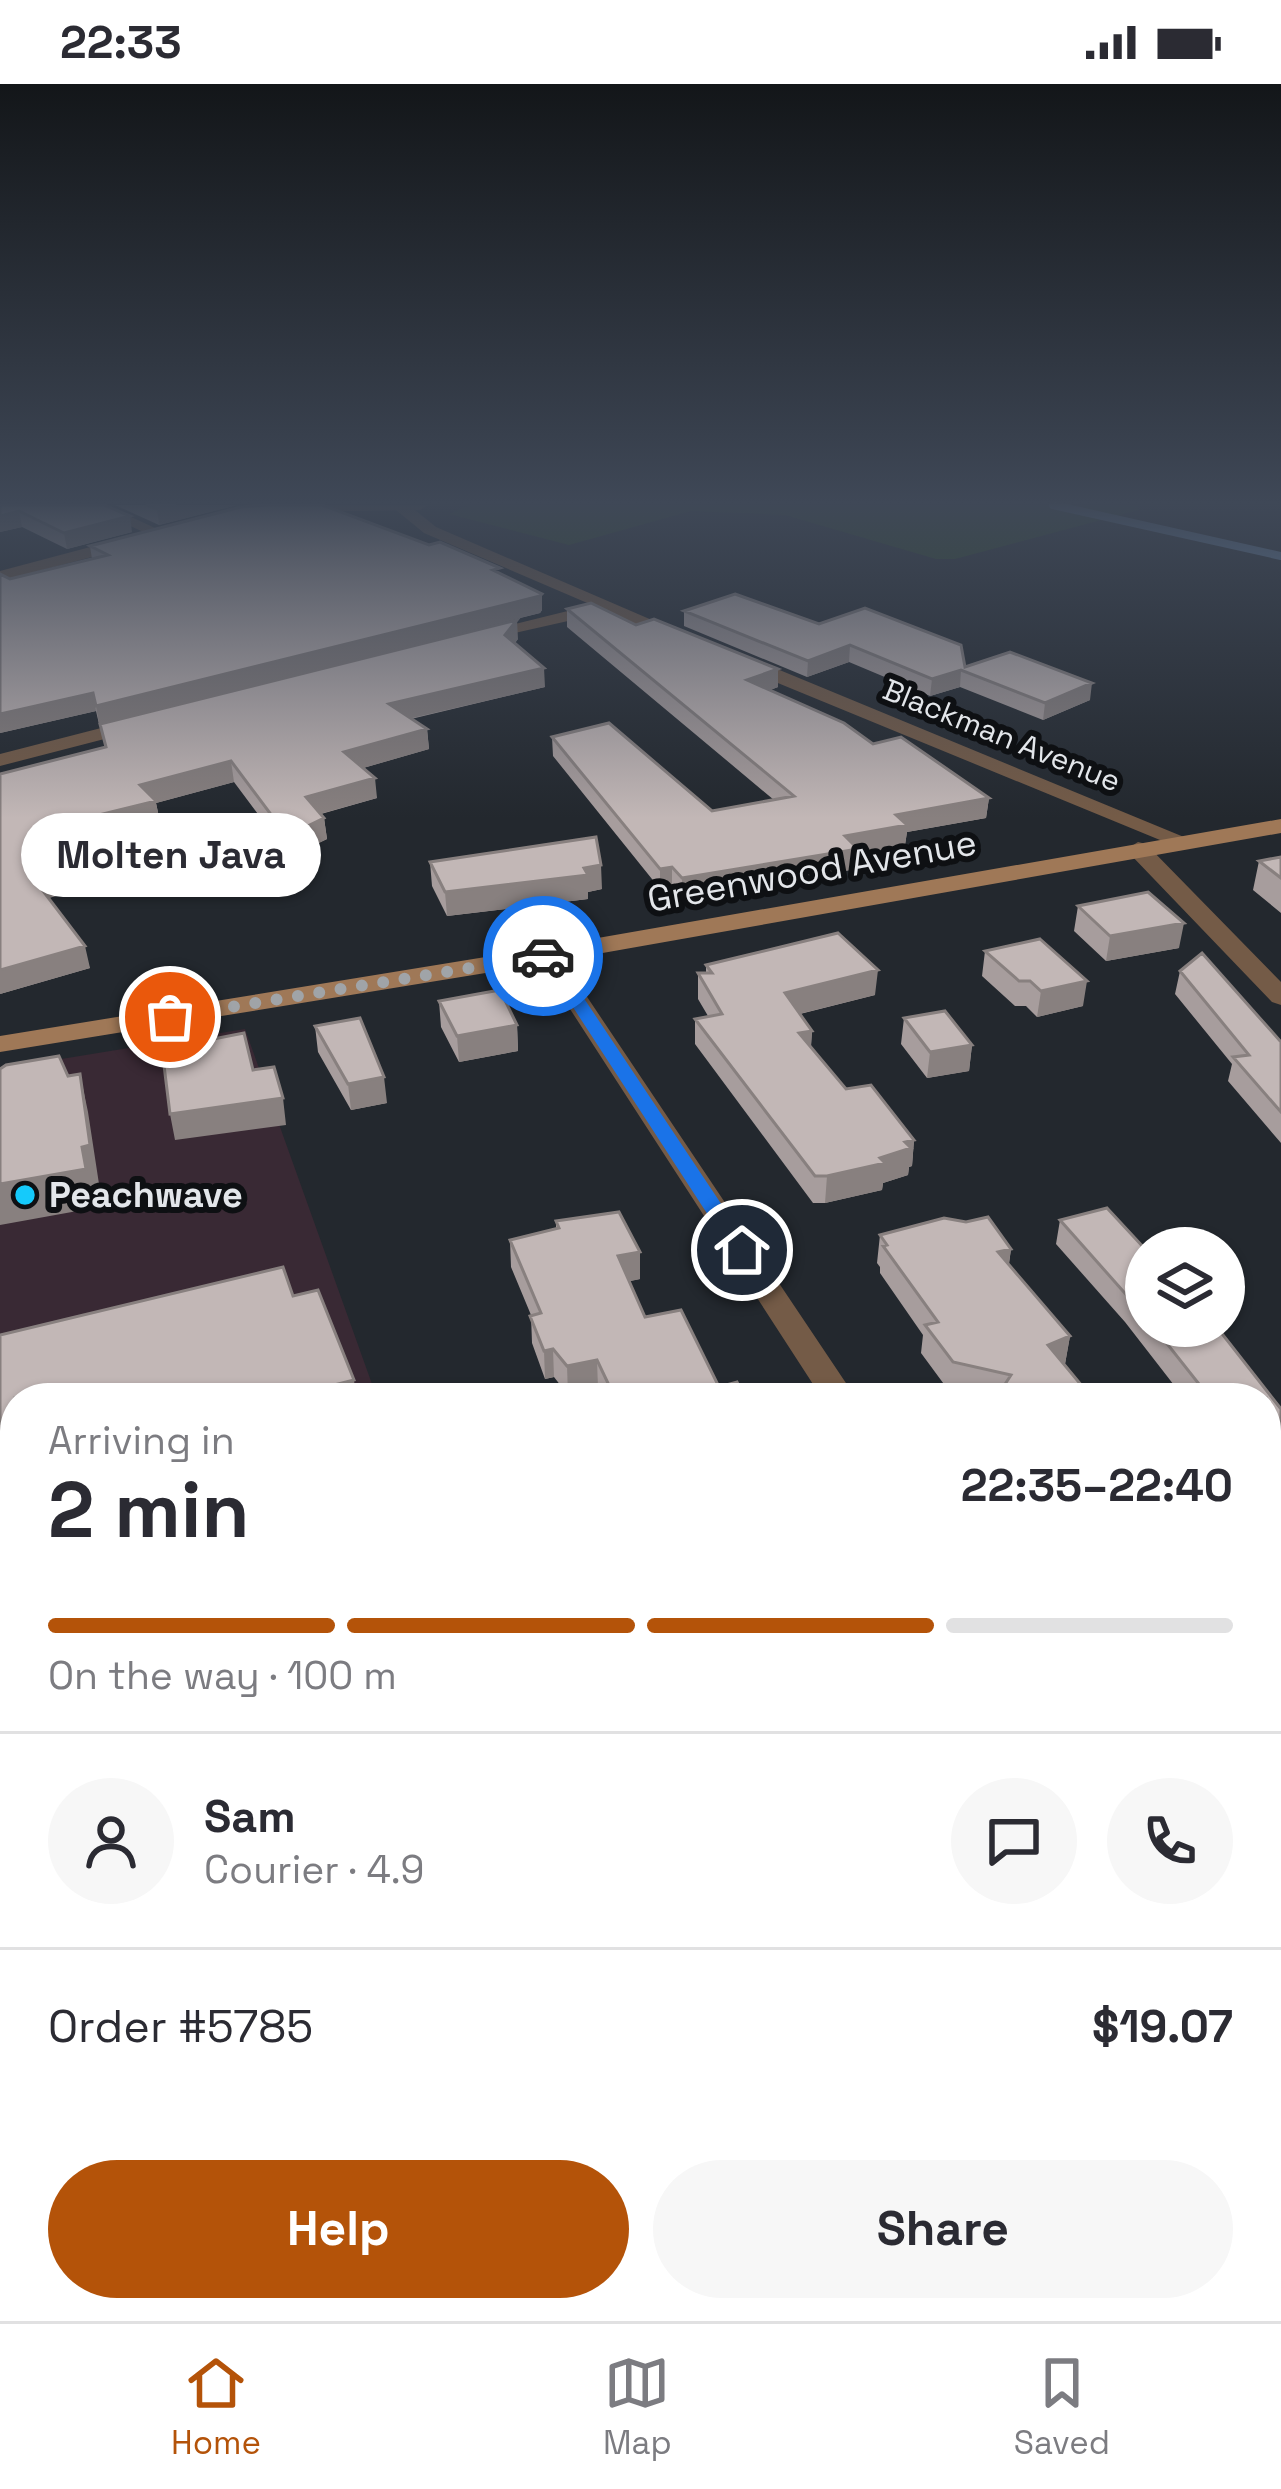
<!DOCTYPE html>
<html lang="en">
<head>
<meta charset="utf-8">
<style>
	:root { --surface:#fff; --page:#f7f7f7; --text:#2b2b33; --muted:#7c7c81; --line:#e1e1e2; --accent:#b45309 }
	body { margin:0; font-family:"Space Grotesk",sans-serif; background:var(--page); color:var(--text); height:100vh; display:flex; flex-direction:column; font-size:45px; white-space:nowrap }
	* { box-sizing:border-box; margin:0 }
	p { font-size:39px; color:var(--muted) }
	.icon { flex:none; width:66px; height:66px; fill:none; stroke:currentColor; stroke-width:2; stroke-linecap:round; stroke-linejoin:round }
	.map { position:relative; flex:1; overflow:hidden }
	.side { position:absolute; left:0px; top:1299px; width:1281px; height:939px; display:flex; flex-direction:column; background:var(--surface); border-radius:48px 48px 0 0; box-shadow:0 3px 9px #0004 }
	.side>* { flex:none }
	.fabs { position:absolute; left:1125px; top:1143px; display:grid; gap:24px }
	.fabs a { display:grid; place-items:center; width:120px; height:120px; border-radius:50%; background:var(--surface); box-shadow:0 3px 9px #0004; font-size:60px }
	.pin { position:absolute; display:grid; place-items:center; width:102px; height:102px; color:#fff; margin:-51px; border:6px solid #fff; border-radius:50%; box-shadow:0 3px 12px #0007 }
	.courier { position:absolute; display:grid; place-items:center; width:120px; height:120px; margin:-60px; border:9px solid #1a73e8; border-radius:50%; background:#fff; color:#222; box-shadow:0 3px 15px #0007 }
	.bubble { position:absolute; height:84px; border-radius:42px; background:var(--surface); box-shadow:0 3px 9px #0004; font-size:39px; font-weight:700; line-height:84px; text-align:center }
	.headline em { font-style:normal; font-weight:700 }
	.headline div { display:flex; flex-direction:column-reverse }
	.headline { display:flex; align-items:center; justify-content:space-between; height:204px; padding:0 48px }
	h1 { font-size:78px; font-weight:700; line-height:90px }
	.bar { display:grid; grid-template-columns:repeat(4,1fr); gap:18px 12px; align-content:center; height:144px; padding:0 48px }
	.bar i { height:15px; border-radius:9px; background:var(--line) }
	.bar .on { background:var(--accent) }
	.bar p { grid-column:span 4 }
	.line { display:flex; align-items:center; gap:30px; padding:0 48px; border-top:3px solid var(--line) }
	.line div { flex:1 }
	.round { display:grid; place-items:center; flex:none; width:126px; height:126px; border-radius:63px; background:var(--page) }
	.cta { display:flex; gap:24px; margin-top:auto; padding:24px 48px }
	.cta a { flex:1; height:138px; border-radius:72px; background:var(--accent); color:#fff; font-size:48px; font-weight:700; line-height:138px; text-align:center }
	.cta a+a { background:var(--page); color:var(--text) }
	.status { display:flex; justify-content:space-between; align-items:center; height:84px; padding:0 60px; background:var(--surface); direction:ltr }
	.status svg { height:33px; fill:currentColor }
	.tabs { display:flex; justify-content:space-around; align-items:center; height:168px; border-top:3px solid var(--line); background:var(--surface); font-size:33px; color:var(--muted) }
	.tabs a { display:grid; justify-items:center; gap:6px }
	.tabs .on { color:var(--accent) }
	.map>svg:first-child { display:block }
	.commercial { fill:#392934 }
	.green { fill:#2b4921 }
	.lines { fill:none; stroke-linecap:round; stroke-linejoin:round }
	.stream { stroke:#7497be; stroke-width:8 }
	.minor { fill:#745b47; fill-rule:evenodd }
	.tertiary { fill:#745b47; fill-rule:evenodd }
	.secondary { fill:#9f7857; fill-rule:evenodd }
	.rail { stroke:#7c8085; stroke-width:14; stroke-dasharray:38 18; stroke-linecap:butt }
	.wall { fill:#a79d9d }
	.shaded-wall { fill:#88807f }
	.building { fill:#c2b7b6; stroke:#88807f; stroke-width:3 }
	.route { fill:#1a73e8 }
	.done { stroke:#a0a4a8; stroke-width:12; stroke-dasharray:0 21.6 }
	.poi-dot { fill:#15cafb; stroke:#0e1013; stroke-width:4.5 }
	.labels { text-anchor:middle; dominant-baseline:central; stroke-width:12; stroke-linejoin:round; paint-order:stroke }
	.far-street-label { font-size:30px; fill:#e3e6ea; stroke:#0e1013 }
	.street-label { font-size:36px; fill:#e3e6ea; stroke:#0e1013 }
	.poi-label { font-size:36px; font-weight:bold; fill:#e3e6ea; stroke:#0e1013; text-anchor:start }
</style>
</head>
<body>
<div class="status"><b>22:33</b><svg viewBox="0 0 49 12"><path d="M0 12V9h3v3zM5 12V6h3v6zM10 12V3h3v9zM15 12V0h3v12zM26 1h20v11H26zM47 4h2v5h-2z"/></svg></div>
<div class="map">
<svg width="1281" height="2237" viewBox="0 0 1281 2237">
	<rect width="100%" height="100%" fill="#23282e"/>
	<path class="commercial" d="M245 945 377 1314H15V1738L0 1735V985Z"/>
	<path class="green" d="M469 421H1137L1139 426 955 475H936L785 431 691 427 569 461 449 430Z"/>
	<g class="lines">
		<path class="stream" d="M1053 421 1281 472"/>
		<path class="minor" d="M85 421H105L166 449 152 452Z
			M396 421H409L436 443 689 552 673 556 608 528 470 559V551L592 521 424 449 396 426Z
			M734 573H748L1196 758 1193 763H1177L734 581Z
			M140 634 147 636V644L0 682V670Z
			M1138 758 1146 760 1281 898V921L1272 918 1130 770 1127 765Z
			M547 864 559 871 856 1314H822L535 871Z
			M1281 1704V1740L1266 1745V1709Z
			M1266 1904 1281 1910V1968L1266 1962Z"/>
		<path class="tertiary" d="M280 421H428L420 426 286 428Z
			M128 453 134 454V462L0 497V487Z"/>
		<path class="secondary" d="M1281 735V749L529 882 0 968V952L529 866Z"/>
		<path class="rail" d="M0 2090 15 2101
			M216 2223 241 2237"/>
	</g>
	<path class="wall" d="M0 421 132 448 67 465 22 443 0 448Z
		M115 421H237L159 441Z
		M90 462 500 489 542 510V526L540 529 99 640 96 627 0 649V490L10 495 92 475Z
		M567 525 636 541 778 585V603L770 606 873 660 989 714 986 734 907 748 905 761 857 770 856 785 682 815 672 803 660 805 553 672 552 653 712 727 774 716 567 543Z
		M684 527 965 583 1090 616 1043 636 960 603 930 612 849 578 807 593 684 542Z
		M518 555 515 559 545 603 411 635 427 645 429 665 363 684 377 714 321 730 324 734 327 755 290 773 234 698 156 719 160 738 88 756 90 765 85 768 95 801 49 814 90 884 0 910 105 663 100 640Z
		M1281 773V829L1253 806 1259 777Z
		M430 778 602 805 588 808V815L447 832 432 802Z
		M1078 822 1179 864 1106 877 1074 847Z
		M985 867 1083 922 1037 933 1026 922H1015L982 892Z
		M706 881 875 911 800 930 812 947 811 963 846 1005 914 1056 912 1082 909 1083 908 1091 883 1099 882 1106 825 1119H813L695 960V935L708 932 698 915V889H706Z
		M1180 887 1281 958V1059L1228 997 1232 980 1175 910Z
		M439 917 517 941 518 967 459 978 441 943Z
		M904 934 972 961 969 987 927 994 901 960Z
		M315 942 387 1019 351 1026 318 968Z
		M1060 1136 1146 1166V1242H1216L1281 1325V1438L1266 1419V1314H1184L1125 1238 1056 1160Z
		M556 1137 640 1195 629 1197 645 1233 719 1303 745 1314H602L598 1304 568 1311 554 1293 545 1295 532 1259 531 1231 511 1183 510 1156 556 1144Z
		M880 1151 1011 1165 1009 1180 1070 1252 1065 1280 1092 1314H982L949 1307 921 1269 923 1251 880 1189V1183L877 1179Z
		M1068 2223H1266L1281 2237H1077Z"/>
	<path class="shaded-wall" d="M176 421H237L159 441 157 425Z
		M19 427 22 443 0 448V432Z
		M130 432 132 448 67 465 64 449Z
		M542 510V526L540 529 99 640 96 622Z
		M517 536 518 555 506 569 505 551Z
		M850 561 849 578 807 593 808 577Z
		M544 584 545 603 391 639 389 620Z
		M778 585V603L747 615V596Z
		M961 586 960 603 930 612 932 595Z
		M1092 599 1090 616 1043 636 1045 619Z
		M93 609 96 627 0 649V630Z
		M427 645 429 665 346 689 344 668Z
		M231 677 234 698 156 719 160 738 88 756 90 765 80 771 75 749 78 736 140 701Z
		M375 694 377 714 309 733 306 713Z
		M989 714 986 734 907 748 905 761 857 770 856 785 682 815V794L896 731Z
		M324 734 327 755 290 773 287 752Z
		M91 779 95 801 39 816 34 795Z
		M601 781 602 805 588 808V815L447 832 445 808Z
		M672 783V803L660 805V785Z
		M1184 839 1179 864 1106 877 1110 852Z
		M85 862 90 884 0 910V886Z
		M878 886 875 911 783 934 785 909Z
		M1087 897 1083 922 1037 933 1041 907Z
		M517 941 518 967 459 978 457 952Z
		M812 947 810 973 799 949Z
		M972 961 969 987 927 994 930 968Z
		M80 990 88 1028 99 1100 91 1102 94 1124 0 1141V1100L82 1063Z
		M384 993 387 1019 351 1026 348 1000Z
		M283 1014 286 1041 175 1056 170 1030Z
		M914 1056 912 1082 909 1083 908 1091 883 1099 882 1106 825 1119 827 1092 880 1074 905 1058Z
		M1011 1165 1007 1192 998 1168Z
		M640 1168V1195L618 1200V1172Z
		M1070 1252 1065 1280 1048 1261Z
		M553 1265 554 1293 545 1295 544 1267Z
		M597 1276 598 1304 568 1311 567 1282Z
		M354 1296 356 1314H328L326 1303Z
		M15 1405V1463L0 1467V1409Z
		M1281 1596V1616L1279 1623 1266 1627V1601Z
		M8 1689 13 1703 15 1717V1748L0 1752V1736Z"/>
	<path class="building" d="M0 421H104L130 432 64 449 19 427 0 432Z
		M146 421H176L157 425Z
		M267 421H322L429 461 440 458 500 484 493 486 542 510 540 512 96 622 93 609 0 630V490L10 495 108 471 90 462 241 423Z
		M735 510 819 540 865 524 961 561 965 583 1010 568 1092 599 1045 619 961 586 932 595 850 561 808 577 684 527Z
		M591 519 636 541 654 535 778 585 747 596 844 639 873 660 901 653 989 714 896 731 907 741 845 752 858 765 682 794 672 783 660 785 552 653 609 639 712 727 794 712 567 525Z
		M517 536 505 551 544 584 389 620 427 645 344 668 375 694 306 713 324 734 287 752 231 677 140 701 156 717 78 736 86 744 75 749 91 779 34 795 85 862 0 886V690L106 663 100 640Z
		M596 753 601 781 584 784 588 791 445 808 430 778Z
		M1281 773V794L1259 777Z
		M1148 808 1184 839 1110 852 1078 822Z
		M838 849 878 886 785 909 812 947 799 949 846 1005 871 1001 914 1056 905 1058 911 1064 880 1074 885 1079 827 1092H815L695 935 722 930 698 889H712L706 881Z
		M1040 855 1087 897 1041 907 1030 897H1019L985 867Z
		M1202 869 1281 958V1028L1233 973 1249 971 1180 887Z
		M500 906 517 941 457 952 439 917Z
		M945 927 972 961 930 968 904 934Z
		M360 934 384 993 348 1000 315 942Z
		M244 949 253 986 274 983 283 1014 170 1030 162 965Z
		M59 972 68 992 80 990 90 1061 82 1063 86 1085 0 1100V985L6 981Z
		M1107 1124 1146 1166V1233L1060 1136Z
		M619 1128 640 1168 618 1172 645 1233 681 1226 719 1303 737 1298 745 1314H615L597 1276 567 1282 553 1265 544 1267 530 1232 541 1229 510 1156 559 1144 556 1137Z
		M988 1133 1011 1165 998 1168 1070 1252 1048 1261 1092 1314H996L1011 1291 953 1278 925 1241 938 1238 883 1162 887 1161 880 1151 944 1134 966 1138Z
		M283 1183 293 1212 318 1206 354 1296 326 1303 330 1314H15V1405L0 1409V1251Z
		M1153 1242H1216L1281 1325V1403L1266 1384V1314H1210Z
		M1281 1530V1596L1266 1601V1535Z
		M8 1689 13 1732 0 1736V1691Z
		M1266 2029 1281 2048V2237H1125L1116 2223H1266Z"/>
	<linearGradient id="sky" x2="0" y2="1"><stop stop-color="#131619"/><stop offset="0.57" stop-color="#3f4857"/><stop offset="1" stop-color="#3f4857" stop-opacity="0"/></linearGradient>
	<rect width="1281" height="734" fill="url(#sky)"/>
	<path class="route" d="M543 867 555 871 752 1166 749 1171H734L543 877 535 872Z"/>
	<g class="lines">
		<path class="done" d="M170 933 543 872"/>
	</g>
	<circle class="poi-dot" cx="25" cy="1111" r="12"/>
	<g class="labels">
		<g class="far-street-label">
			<text transform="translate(1002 651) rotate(22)">Blackman Avenue</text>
		</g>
		<g class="street-label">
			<text transform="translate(812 787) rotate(-10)">Greenwood Avenue</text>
		</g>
		<g class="poi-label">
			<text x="49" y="1111">Peachwave</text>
		</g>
	</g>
</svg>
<div class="fabs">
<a><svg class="icon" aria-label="layers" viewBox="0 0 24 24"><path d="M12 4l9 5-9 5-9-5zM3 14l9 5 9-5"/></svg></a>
</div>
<div class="pin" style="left:170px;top:933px;background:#ea580c"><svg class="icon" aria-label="bag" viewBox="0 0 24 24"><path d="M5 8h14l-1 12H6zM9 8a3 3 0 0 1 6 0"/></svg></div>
<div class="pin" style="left:742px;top:1166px;background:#1f2937"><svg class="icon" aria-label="home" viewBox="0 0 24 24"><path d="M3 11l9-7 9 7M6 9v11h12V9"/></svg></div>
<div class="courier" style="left:543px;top:872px"><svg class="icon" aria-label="car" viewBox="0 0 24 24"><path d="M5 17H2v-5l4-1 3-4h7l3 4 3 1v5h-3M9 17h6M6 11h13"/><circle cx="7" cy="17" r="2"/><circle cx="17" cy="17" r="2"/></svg></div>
<div class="bubble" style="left:21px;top:729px;width:300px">Molten Java</div>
<section class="side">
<div class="headline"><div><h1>2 min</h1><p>Arriving in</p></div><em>22:35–22:40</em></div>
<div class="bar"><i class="on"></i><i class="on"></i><i class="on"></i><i></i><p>On the way · 100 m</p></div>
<div class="line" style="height:216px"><a class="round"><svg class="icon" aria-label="person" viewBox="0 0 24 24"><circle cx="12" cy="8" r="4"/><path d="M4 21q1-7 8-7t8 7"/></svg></a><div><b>Sam</b><p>Courier · 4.9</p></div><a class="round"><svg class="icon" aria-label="chat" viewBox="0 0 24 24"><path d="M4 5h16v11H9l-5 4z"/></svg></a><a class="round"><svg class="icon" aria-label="phone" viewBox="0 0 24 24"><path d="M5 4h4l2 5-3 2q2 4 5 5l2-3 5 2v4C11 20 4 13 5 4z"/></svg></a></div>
<div class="line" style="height:156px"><div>Order #5785</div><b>$19.07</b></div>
<div class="cta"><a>Help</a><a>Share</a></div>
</section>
</div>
<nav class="tabs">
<a class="on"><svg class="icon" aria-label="home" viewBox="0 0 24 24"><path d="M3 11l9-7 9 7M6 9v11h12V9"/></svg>Home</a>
<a><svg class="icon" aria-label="map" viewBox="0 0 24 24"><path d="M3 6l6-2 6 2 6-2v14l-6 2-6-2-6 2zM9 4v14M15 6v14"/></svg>Map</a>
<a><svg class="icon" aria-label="saved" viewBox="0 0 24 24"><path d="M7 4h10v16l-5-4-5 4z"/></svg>Saved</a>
</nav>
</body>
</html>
